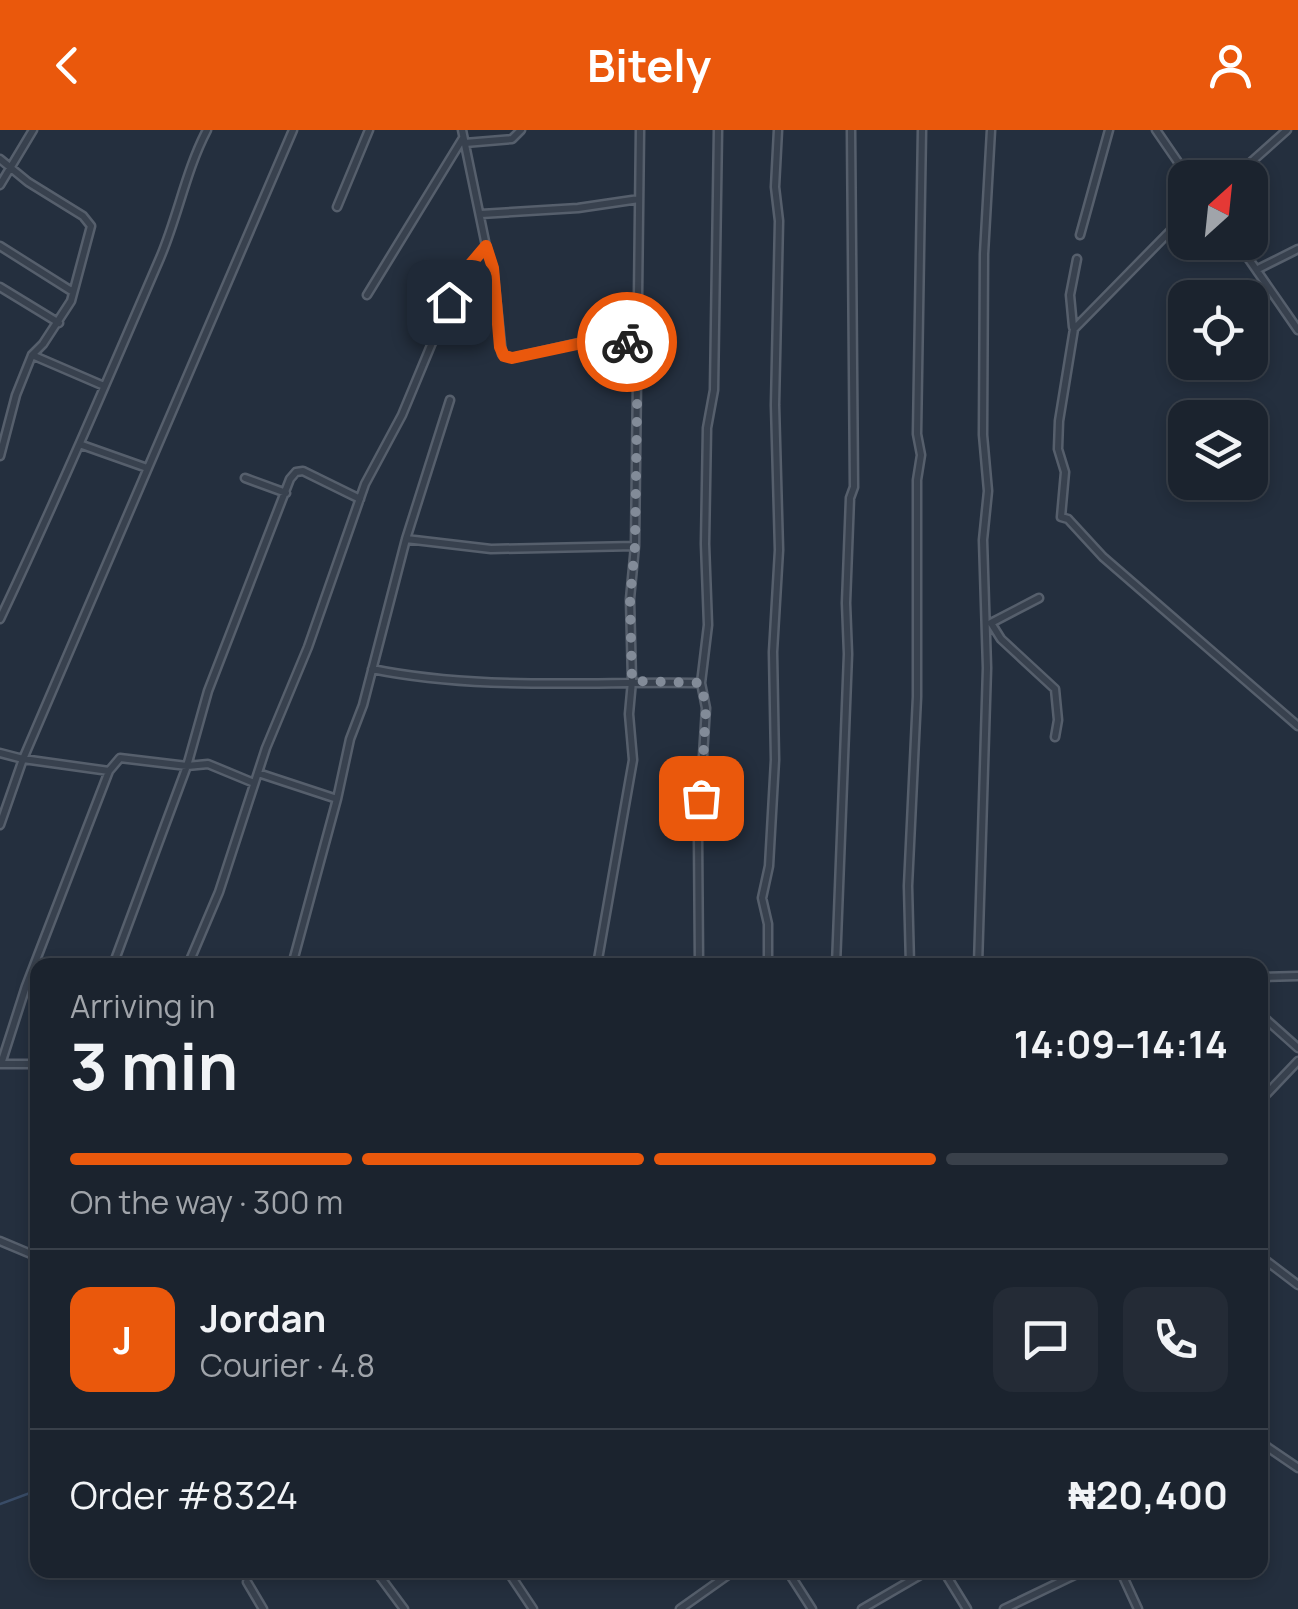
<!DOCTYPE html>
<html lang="en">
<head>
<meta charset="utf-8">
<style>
	:root { --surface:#1b232e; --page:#242b36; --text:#f1f3f6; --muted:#a0a4aa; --line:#39404a; --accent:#ea580c }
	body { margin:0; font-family:Manrope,sans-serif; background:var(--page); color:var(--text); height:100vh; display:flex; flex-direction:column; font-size:38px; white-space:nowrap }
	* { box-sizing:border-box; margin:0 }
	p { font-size:32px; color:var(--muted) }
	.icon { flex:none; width:55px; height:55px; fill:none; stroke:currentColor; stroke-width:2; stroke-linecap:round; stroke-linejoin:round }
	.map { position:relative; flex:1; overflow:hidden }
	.drawer { position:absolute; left:30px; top:828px; width:1238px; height:620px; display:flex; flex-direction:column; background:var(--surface); border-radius:20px; box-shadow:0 5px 15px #0003,0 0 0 2px var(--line) }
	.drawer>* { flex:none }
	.needle { width:65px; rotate:27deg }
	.tools { position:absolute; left:1168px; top:30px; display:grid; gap:20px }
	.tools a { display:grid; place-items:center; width:100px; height:100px; border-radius:20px; background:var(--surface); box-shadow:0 5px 15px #0003,0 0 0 2px var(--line); font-size:50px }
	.pin { position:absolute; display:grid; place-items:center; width:85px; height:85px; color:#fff; margin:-42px; border-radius:20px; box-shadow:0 5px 15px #0006 }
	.courier { position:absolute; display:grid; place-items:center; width:100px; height:100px; margin:-50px; border:8px solid #ea580c; border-radius:50%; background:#fff; color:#222; box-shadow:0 2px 12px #0007 }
	.summary em { font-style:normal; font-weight:700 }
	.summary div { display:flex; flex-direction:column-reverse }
	.summary { display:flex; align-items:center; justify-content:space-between; height:170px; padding:0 40px }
	h1 { font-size:65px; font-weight:700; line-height:75px }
	.bar { display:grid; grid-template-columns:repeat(4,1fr); gap:15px 10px; align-content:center; height:120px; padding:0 40px }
	.bar i { height:12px; border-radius:8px; background:var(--line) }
	.bar .selected { background:var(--accent) }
	.bar p { grid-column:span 4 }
	.line { display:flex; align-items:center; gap:25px; padding:0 40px; border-top:2px solid var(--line) }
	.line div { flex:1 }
	.round { display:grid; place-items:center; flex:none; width:105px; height:105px; border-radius:20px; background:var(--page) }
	header { display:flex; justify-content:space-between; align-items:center; height:130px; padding:0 40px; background:var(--accent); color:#fff; font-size:45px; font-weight:700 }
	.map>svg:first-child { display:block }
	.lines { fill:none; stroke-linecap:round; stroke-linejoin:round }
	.stream { stroke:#394c67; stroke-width:2.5 }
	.minor-casing { stroke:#565f6c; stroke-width:11 }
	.minor { stroke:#38414e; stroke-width:6 }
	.done { stroke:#828b98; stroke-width:10; stroke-dasharray:0 18 }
	.route { stroke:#ea580c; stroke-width:12 }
</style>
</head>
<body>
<header><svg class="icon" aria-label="back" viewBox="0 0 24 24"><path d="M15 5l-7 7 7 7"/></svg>Bitely<svg class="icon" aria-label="person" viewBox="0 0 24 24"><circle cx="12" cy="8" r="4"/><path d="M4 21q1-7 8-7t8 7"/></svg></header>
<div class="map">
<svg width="1298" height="1479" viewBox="0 0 1298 1479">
	<rect width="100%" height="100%" fill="#242f3e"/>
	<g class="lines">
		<path class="stream" d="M0 1374 38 1360"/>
		<defs>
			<path id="minor" d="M462 0 486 116 493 138 502 224 512 228 587 211 638 213
				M1156 0 1189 48
				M465 13 512 9 521 0
				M0 29 28 52 83 86 91 96 71 171 43 214 32 225 16 265 0 326
				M1240 42 1287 0
				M0 55 33 0
				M337 77 369 0
				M481 84 578 78 639 69
				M1185 86 1074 199 1059 291 1058 319 1065 342 1061 387 1068 389 1103 427 1298 596
				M1080 105 1109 0
				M1237 112 1298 200
				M0 116 73 162
				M1258 139 1298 119
				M0 157 59 193
				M367 165 463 8
				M1073 197 1070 165 1077 129
				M32 225 104 256
				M82 315 147 338
				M245 348 286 363
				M406 409 450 270
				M0 489C56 370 108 249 160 128 178 86 186 40 207 0
				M991 493 1001 509 1055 559 1058 590 1055 607
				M991 493 1039 468
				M372 539C480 561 593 551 701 553
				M0 623 23 629 293 0
				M258 643 337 669
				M0 695 23 629 109 641 120 628 187 636 208 634 254 653
				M113 835 187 636 208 561 290 349 296 342 303 341 360 369
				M188 835 219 762 266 618 308 517 365 354 402 285 449 172 469 136 486 116
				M292 835 337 669 350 609 363 575 406 409 491 419 635 416
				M597 835 633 630 629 584 632 551 630 469 635 416 640 0
				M699 835 698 706 706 578 701 553 708 495 705 414 707 298 714 260 718 0
				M768 835V794L762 768 769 736 775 630 773 522 779 420 775 275 779 91 775 57 778 0
				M836 835 848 524 846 473 850 368 854 357 851 0
				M910 835 908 756 917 567V350L921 325 917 304 922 0
				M978 835 987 538 983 410 988 361 983 305 984 124 991 0
				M1260 847 1298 846
				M1260 884 1298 918
				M1 934 26 856 109 641
				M1 934H38
				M1260 971 1298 931
				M0 1111 38 1127
				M1260 1126 1298 1155
				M1260 1312 1298 1338
				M375 1440 404 1479
				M507 1440 533 1479
				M787 1440 812 1479
				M943 1440 967 1479
				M1120 1440 1138 1479
				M247 1452 263 1479
				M680 1479 735 1440
				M862 1479 929 1440
				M1004 1479 1085 1440"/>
		</defs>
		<use href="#minor" class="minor-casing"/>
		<use href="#minor" class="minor"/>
	</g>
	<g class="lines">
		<path class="done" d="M627 212 638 213 635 416 630 469 632 551 701 553 706 578 701 668"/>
		<path class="route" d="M449 172 469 136 486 116 493 138 500 217 504 226 512 228 587 212H627"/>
	</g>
</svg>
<div class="tools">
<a><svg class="needle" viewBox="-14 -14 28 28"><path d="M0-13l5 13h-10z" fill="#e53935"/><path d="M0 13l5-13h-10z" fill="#a0a4aa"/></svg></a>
<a><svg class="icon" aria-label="locate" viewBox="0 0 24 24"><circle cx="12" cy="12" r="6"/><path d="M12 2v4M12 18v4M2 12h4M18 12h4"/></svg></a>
<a><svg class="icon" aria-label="layers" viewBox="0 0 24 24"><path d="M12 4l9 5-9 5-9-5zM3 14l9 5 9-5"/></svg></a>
</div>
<div class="pin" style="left:701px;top:668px;background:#ea580c"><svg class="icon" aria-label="bag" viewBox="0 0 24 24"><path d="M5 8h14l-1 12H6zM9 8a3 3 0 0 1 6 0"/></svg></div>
<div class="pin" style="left:449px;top:172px;background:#1f2937"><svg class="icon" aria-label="home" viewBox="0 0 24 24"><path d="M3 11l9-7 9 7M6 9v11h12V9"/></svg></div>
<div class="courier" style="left:627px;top:212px"><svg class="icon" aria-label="bike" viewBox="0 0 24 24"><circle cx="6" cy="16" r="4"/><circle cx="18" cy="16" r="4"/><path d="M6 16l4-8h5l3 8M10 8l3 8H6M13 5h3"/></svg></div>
<section class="drawer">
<div class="summary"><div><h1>3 min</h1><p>Arriving in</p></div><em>14:09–14:14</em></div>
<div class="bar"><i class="selected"></i><i class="selected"></i><i class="selected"></i><i></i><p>On the way · 300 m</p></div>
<div class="line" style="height:180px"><b class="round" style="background:var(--accent);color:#fff">J</b><div><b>Jordan</b><p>Courier · 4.8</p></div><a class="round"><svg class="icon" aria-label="chat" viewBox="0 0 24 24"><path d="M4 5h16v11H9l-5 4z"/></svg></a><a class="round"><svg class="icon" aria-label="phone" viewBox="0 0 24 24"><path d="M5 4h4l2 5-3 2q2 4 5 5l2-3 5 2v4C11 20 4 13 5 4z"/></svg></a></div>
<div class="line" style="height:130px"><div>Order #8324</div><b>₦20,400</b></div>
</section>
</div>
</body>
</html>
